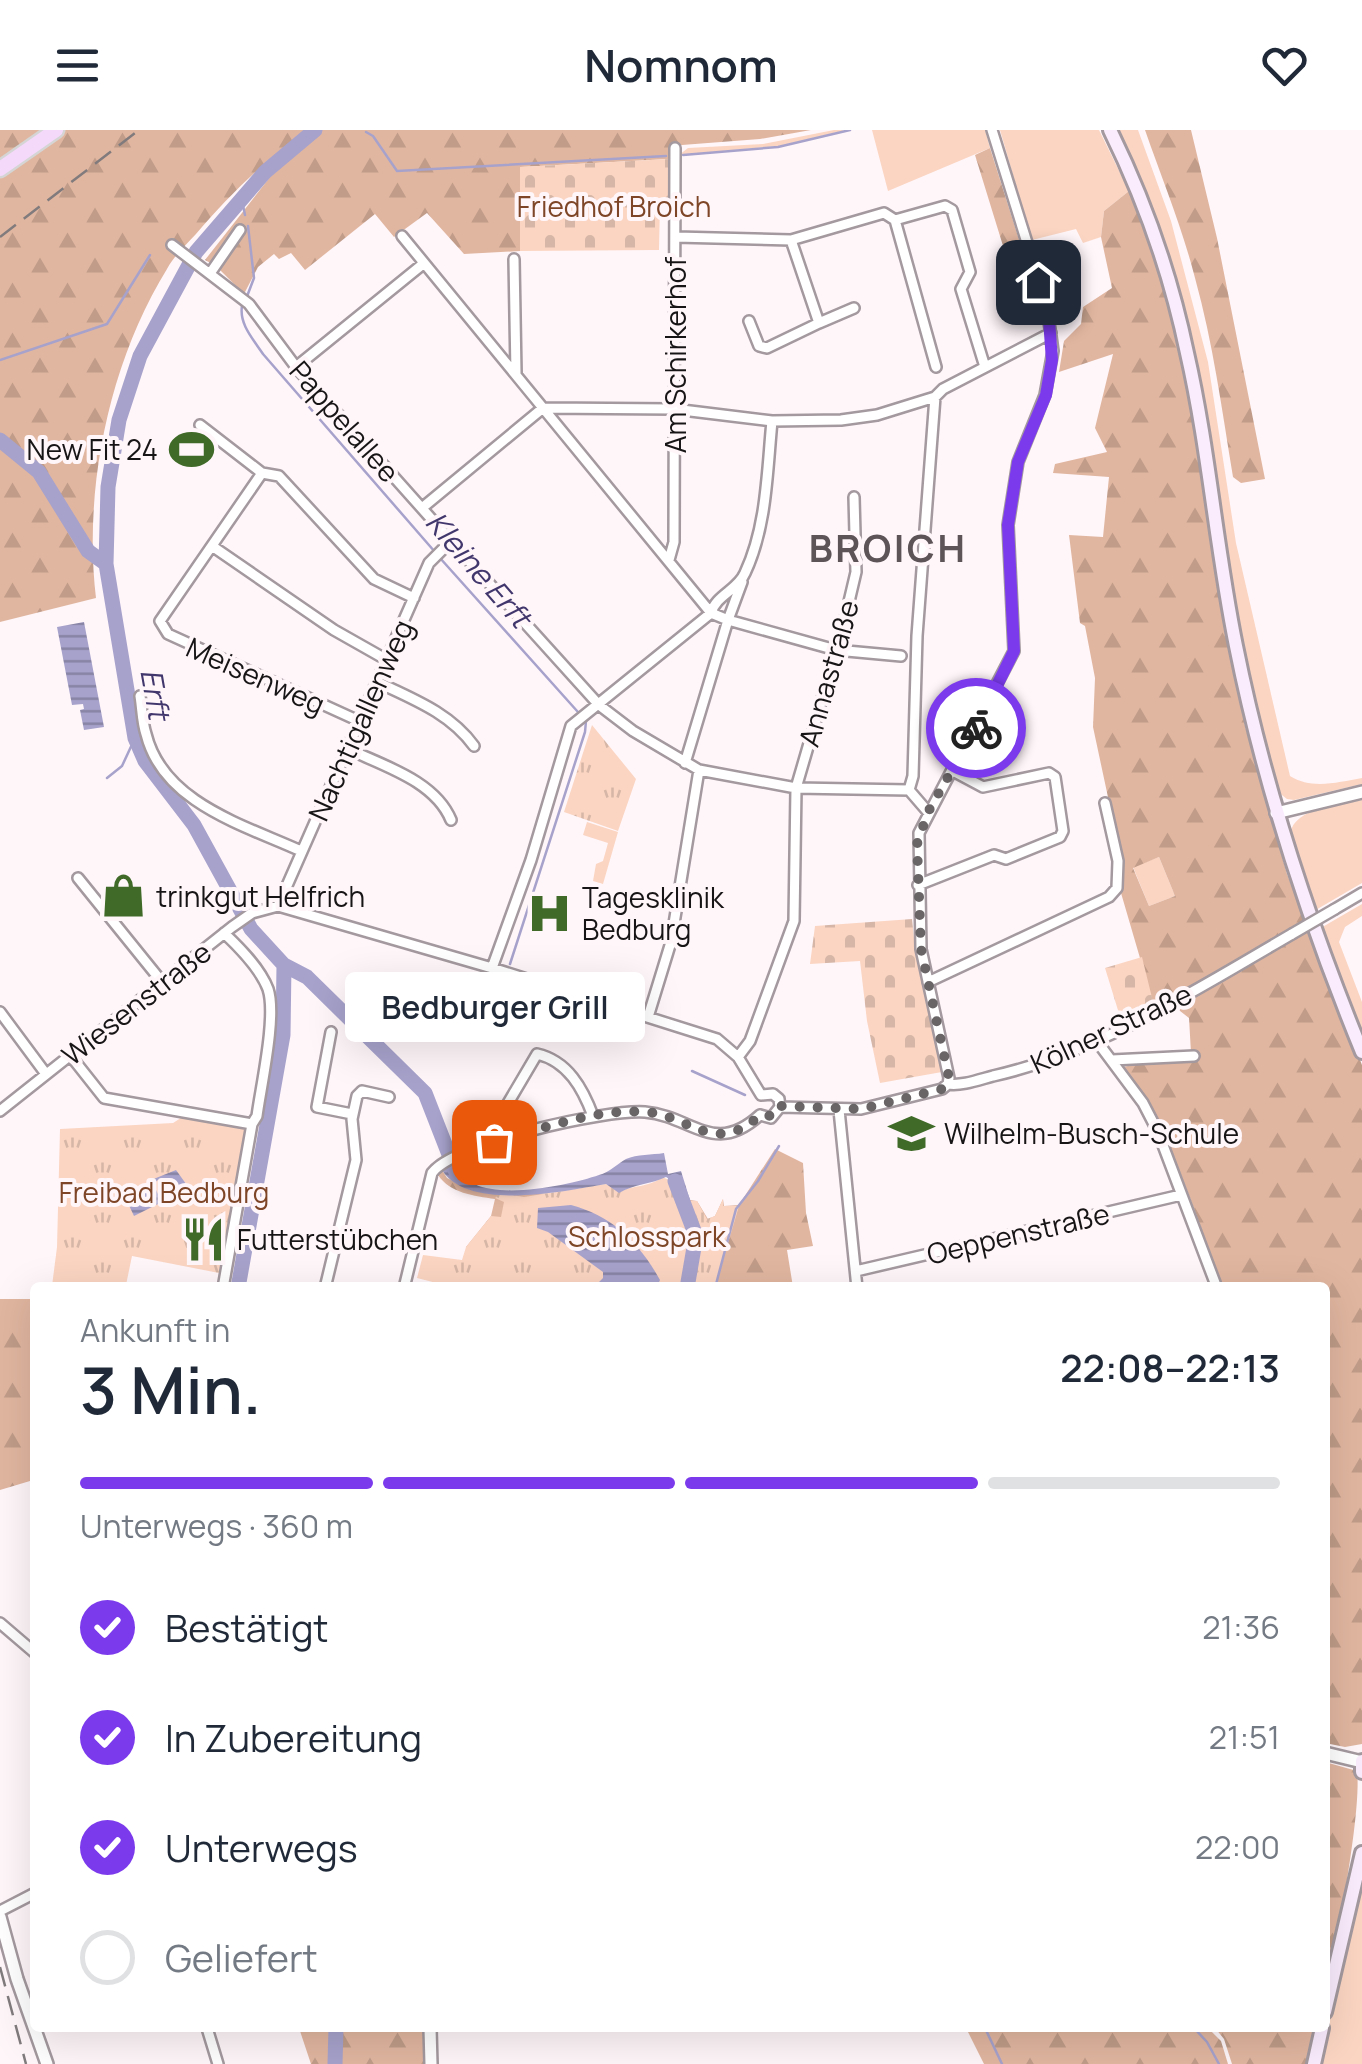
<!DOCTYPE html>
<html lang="de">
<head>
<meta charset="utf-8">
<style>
	:root { --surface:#fff; --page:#f2f2f3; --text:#1f2937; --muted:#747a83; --line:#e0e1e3; --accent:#7c3aed }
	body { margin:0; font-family:Manrope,sans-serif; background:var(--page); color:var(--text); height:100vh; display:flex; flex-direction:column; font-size:38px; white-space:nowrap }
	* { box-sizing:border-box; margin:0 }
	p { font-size:32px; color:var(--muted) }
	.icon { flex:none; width:55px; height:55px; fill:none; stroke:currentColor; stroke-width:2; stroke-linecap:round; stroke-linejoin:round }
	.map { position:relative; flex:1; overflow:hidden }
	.panel { position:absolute; left:30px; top:1152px; width:1300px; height:750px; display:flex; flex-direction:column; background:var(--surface); border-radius:10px; box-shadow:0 10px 40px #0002 }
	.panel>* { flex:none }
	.pin { position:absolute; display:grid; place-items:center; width:85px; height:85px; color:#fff; margin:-42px; border-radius:20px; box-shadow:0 5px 15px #0006 }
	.courier { position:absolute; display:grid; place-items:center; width:100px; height:100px; margin:-50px; border:8px solid #7c3aed; border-radius:50%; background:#fff; color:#222; box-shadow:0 2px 12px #0007 }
	.bubble { position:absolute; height:70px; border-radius:10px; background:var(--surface); box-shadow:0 10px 40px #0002; font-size:32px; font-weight:600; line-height:70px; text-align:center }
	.summary em { font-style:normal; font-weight:600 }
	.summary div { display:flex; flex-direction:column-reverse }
	.summary { display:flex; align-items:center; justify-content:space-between; height:170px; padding:0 50px }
	h1 { font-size:65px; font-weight:600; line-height:75px }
	.bar { display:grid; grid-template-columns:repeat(4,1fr); gap:15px 10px; align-content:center; height:120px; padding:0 50px }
	.bar i { height:12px; border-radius:8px; background:var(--line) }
	.bar .current { background:var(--accent) }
	.bar p { grid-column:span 4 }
	ol { padding:0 50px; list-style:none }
	li { display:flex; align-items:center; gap:30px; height:110px }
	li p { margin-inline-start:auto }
	li .icon { padding:10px; border-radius:50%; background:var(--accent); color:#fff; stroke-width:4 }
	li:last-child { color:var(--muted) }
	li i { width:55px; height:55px; border:5px solid var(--line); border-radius:50% }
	header { display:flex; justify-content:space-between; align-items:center; height:130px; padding:0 50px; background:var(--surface); font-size:45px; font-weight:600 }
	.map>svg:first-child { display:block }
	.green { fill:#fbd5c2 }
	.forest { fill:url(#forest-firs); fill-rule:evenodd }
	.cemetery { fill:url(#cemetery-stones) }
	.park { fill:url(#park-tufts) }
	.water { fill:url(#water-rules) }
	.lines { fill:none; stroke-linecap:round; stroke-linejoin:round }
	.stream { stroke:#a7a2cb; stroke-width:2.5 }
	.river { stroke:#a7a2cb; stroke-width:15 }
	.minor-casing { stroke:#a3999e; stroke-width:14 }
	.tertiary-casing { stroke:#a3999e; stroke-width:16 }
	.secondary-casing { stroke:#a3999e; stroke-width:18 }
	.primary-casing { stroke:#d5d5d5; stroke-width:19 }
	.minor { stroke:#fff; stroke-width:9 }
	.tertiary { stroke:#fff; stroke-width:11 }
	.secondary { stroke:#faecfd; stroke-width:12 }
	.primary { stroke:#f5d9fb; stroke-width:14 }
	.rail { stroke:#817b7d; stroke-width:2.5; stroke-dasharray:20 10; stroke-linecap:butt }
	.minor-bridge-casing { stroke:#a3999e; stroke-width:14; stroke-linecap:butt }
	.minor-bridge { stroke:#fff; stroke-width:9 }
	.done { stroke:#696466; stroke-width:10; stroke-dasharray:0 18 }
	.route { stroke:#7c3aed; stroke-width:12 }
	.labels { text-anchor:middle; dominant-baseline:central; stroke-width:8; stroke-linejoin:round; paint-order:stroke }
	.park-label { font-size:28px; fill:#7e4627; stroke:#fff6fa }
	.street-label { font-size:28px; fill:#181516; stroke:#fff6fa }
	.poi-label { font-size:28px; fill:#181516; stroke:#fff6fa; text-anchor:start }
	.water-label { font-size:30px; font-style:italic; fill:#42376c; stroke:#fff6fa }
	.district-label { font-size:38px; font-weight:bold; letter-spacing:2.5px; fill:#5d5458; stroke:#fff6fa }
</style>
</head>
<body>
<header><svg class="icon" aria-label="menu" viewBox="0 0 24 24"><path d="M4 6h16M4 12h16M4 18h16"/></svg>Nomnom<svg class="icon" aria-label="heart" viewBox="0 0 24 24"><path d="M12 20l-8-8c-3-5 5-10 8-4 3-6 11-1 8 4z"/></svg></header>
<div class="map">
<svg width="1362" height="1934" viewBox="0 0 1362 1934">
	<defs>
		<pattern id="forest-firs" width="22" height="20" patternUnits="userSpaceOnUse" patternTransform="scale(2.5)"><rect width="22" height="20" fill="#e1b6a0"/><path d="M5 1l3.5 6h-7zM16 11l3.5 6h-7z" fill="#c09c89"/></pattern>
		<pattern id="cemetery-stones" width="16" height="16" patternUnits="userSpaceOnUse" patternTransform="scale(2.5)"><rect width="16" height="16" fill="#fbd5c2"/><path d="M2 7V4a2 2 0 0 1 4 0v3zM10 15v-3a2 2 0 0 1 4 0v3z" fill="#d6b6a6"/></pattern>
		<pattern id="park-tufts" width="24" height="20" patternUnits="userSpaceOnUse" patternTransform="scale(2.5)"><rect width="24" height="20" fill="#fbd5c2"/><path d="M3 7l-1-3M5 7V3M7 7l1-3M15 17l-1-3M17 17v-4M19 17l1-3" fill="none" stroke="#d6b6a6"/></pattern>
		<pattern id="water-rules" width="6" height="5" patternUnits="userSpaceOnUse" patternTransform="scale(2.5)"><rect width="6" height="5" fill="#a7a2cb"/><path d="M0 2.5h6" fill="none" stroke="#8783a4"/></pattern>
	</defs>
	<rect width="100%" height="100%" fill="#fff6fa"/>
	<path class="green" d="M834 0H846L779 16 679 25 688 18 763 14Z
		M872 0H985L990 18 888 61Z
		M1000 0H1099L1129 61 1104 81 1101 107 1083 113 1076 99 1032 110Z
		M1118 0H1138L1171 91 1208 232 1236 413 1290 646C1312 660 1338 652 1362 648V654L1294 670 1287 669 1278 662 1241 515 1220 392 1142 57Z
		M1362 670V753L1314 781 1290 703C1296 677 1340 675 1362 670Z
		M587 692 618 702 603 754 593 751 596 734 603 731 608 713 583 705Z
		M1159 727 1175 766 1149 776 1133 737Z
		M1362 774V786L1345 797 1339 812 1362 872V910L1319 799Z
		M1362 1747V1934H1318Z"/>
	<path class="forest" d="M0 0H49L0 33Z
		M64 0H306C264 32 230 64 196 104 186 115 174 126 167 139 109 233 83 360 96 468L0 492V45Z
		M322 0H811L760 9 669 16V29L521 37 520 121 464 124 427 83 394 107 375 84 305 140 291 123 279 129 274 124 258 137 244 164 216 136 205 130 270 47Z
		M1145 0H1191L1217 108 1265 349 1241 353 1233 347C1222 280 1213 213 1195 148 1182 97 1162 49 1145 0Z
		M990 18 1033 154 1016 158 975 25Z
		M1129 61 1175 185 1245 596 1287 744 1362 935V1614L1345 1617 1325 1613V1158L1223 1157C1194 1082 1172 1002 1123 937L1191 923 1189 888 1166 870 1154 876 1121 763V728L1093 597 1095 548 1085 496 1080 493 1069 405 1103 407 1109 347 1053 343 1055 334 1107 322 1095 298 1113 224 1059 242 1064 211 1081 194 1083 177 1112 158 1101 107 1104 81ZM1159 727 1175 766 1149 776 1133 738Z
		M775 1019 803 1033 806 1083 813 1116 787 1120 793 1157H657L466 1117 491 1086 495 1069C474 1066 450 1063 438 1045L442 1040 447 1048 471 1060 690 1070 697 1071 708 1089 715 1086 723 1069 724 1076 739 1075Z
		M0 1169H35V1355L30 1351 0 1360Z
		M1325 1632 1357 1641C1362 1680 1336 1818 1325 1865Z
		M299 1898H426L427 1934H311Z
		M966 1898H1208L1221 1911 1228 1934H984Z
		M1215 1898H1318L1310 1934H1232L1224 1909Z"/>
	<path class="cemetery" d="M669 29 668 73 660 74 659 120 520 121V37Z
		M912 789 916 827 942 942 880 953 867 891 860 831 810 834 815 796Z
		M1142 827 1154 876 1121 890 1105 838Z"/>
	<path class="park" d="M592 595 636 649 618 701 564 682Z
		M184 986 246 996 219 1143 132 1126 126 1155 52 1156 57 1117 60 999 173 993Z
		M662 1047 674 1052 684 1071H697L707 1089 715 1086 723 1069V1076H739L715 1157 456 1158 417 1148 423 1125 462 1130 466 1117 491 1086 501 1087 504 1072 495 1068 500 1063 524 1067 606 1054 619 1062C633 1055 651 1057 662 1047Z"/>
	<path class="water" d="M84 492 104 597 84 600 80 580 84 579 83 574 72 575 57 497Z
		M664 1023 668 1044 681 1041 690 1070 685 1071 674 1052 666 1047C652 1054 634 1054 619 1063L606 1054C565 1061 468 1082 442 1040L457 1032C464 1079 567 1056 599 1045 610 1042 617 1034 626 1029 637 1024 652 1025 664 1023Z
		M176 1040 189 1058 179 1063 177 1071 173 1072 158 1050 153 1054 162 1072 134 1086 125 1067 149 1055 151 1050Z
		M571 1075C612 1086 639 1112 660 1150L657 1157H594L603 1148V1142L548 1102 537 1098 538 1078Z"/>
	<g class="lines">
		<path class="stream" d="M366 2 373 6 397 41 666 26
			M683 25 778 17 850 0
			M241 66 245 85
			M246 169 254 148 248 96
			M242 176C239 194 253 209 263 224L435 422
			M0 230 107 194 150 125
			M440 428 586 591 585 602 510 834
			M107 648 122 636 135 608
			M692 941 745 965
			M715 1158 736 1079 758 1051 779 1016
			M985 1898 1002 1934
			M1194 1898 1207 1912 1219 1934"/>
		<path class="river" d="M0 310 39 342 88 421 106 434
			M284 835 307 847 425 963 457 1045
			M675 1051 696 1106 687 1158
			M238 1158 283 905 284 835 251 799 194 695 145 631 135 608 106 434 108 357 119 290 140 226 196 122 265 42 315 0
			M335 1934 336 1898"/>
		<defs>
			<path id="minor" d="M895 90 945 76 952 80 970 142 961 159 985 237
				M895 90 936 237
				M402 106 711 483 728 490 742 452
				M676 107 791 110 884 83 895 90
				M791 110 819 193 854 178
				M172 115 249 174 296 237 451 411 599 575 633 601 699 640 796 658 909 660 928 682
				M514 129 516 243
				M211 142 240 100
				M749 191 759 216 767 218 819 193
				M296 237 423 134
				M200 295 262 343 279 346 374 449 414 468
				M262 343 160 491 168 504 359 591
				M422 378 543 278 674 279 772 291 841 290 877 285 935 267 943 259 1051 203
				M212 416 334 500 387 530
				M669 430 674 412 675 18
				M377 552C413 569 450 583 474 616
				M140 566C142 578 142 592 146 604 163 673 244 695 301 721
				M348 619C384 636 435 651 451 690
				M685 633 728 490 836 520 901 526
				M909 660 913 646 917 506 935 267
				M78 748 162 852
				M918 755 994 725 1006 729 1060 707 1063 701 1055 647 1049 643 983 657 953 641
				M278 776 429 433 451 411
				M1335 779 1362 763
				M492 838 531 730 571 596 711 483C716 465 738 460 745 443 767 396 767 342 772 291
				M928 852 1109 767 1117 758 1118 731 1105 673
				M0 882 46 944
				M648 887 671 812 699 640
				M331 902 317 977 352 984
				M1096 910 1143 973 1158 1002 1217 1158
				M70 925 104 968 252 994
				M738 927 750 911 794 791 796 658 843 497 856 442 854 367
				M1112 930 1194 926
				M948 954 949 948 921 819 919 703 1014 521 1008 395 1018 332 1045 265 1053 221 1047 177 992 0
				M761 965 773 964 779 969 780 977
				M780 977 861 979 942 959 948 954C962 956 978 950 993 946 1100 922 1197 859 1292 804
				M504 980 537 924C568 931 583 959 593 986
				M839 980 857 1158
				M0 981 232 797 252 783 278 776 492 838 717 909 738 927 761 965
				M760 985 771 988 780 977
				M856 1141 1181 1065
				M223 1158 252 994 257 986C261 956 277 886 268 859 260 838 240 818 224 803
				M325 1158 356 1030 352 989 357 966 362 961 389 967
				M404 1158 432 1043C454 1013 606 979 645 982 692 986 714 1027 760 985
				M0 1493 35 1523
				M0 1781 35 1763
				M207 1898 218 1934"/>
			<path id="tertiary" d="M1276 683 1362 662
				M1325 1623 1362 1632
				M0 1787 17 1849 47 1934
				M430 1898 431 1934"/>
			<path id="secondary" d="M1110 0C1145 71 1171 146 1187 223 1209 319 1216 419 1236 516 1264 656 1308 790 1362 922
				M1362 1631V1642
				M1325 1882 1362 1723
				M1314 1934 1322 1898"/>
			<path id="primary" d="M0 39 56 0"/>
		</defs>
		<use href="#minor" class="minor-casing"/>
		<use href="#tertiary" class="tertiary-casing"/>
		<use href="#secondary" class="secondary-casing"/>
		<use href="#primary" class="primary-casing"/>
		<use href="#minor" class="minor"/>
		<use href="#tertiary" class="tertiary"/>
		<use href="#secondary" class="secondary"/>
		<use href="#primary" class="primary"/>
		<path class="rail" d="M0 107 139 0
			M0 1837 26 1934"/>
		<defs>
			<path id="minor-bridge" d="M1292 804 1335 779"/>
		</defs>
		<use href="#minor-bridge" class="minor-bridge-casing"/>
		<use href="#minor-bridge" class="minor-bridge"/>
	</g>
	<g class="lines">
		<path class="done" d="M494 1012C542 999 596 978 646 982 691 986 715 1027 760 985L774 986 780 976 862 979 942 959 949 948 921 819 917 714 928 682 976 598"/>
		<path class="route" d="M976 598 1014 521 1008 395 1018 332 1046 265 1052 230 1049 190 1038 152"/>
	</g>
	<defs>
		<symbol id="stadium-bare" viewBox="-9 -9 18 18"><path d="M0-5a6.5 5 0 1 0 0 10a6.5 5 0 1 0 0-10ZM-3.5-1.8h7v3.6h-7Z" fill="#3f6a27" stroke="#fff6fa" stroke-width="2.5" paint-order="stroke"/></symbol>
		<symbol id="shop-bare" viewBox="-9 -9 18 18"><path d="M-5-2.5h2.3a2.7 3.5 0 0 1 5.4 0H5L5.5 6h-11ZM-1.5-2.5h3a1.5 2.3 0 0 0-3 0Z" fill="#3f6a27" stroke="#fff6fa" stroke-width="2.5" paint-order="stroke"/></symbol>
		<symbol id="hospital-bare" viewBox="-9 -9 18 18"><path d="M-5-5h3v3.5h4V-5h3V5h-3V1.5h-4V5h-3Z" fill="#3f6a27" stroke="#fff6fa" stroke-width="2.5" paint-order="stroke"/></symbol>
		<symbol id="school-bare" viewBox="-9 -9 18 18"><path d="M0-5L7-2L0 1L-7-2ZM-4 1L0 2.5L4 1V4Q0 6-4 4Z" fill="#3f6a27" stroke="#fff6fa" stroke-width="2.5" paint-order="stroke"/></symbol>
		<symbol id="restaurant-bare" viewBox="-9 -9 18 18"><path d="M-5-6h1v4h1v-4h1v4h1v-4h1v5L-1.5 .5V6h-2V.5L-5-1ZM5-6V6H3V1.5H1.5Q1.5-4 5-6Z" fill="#3f6a27" stroke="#fff6fa" stroke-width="2.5" paint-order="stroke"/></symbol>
	</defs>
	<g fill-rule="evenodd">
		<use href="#stadium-bare" x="160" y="288" width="63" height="63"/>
		<use href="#shop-bare" x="92" y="734" width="63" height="63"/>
		<use href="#hospital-bare" x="518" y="752" width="63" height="63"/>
		<use href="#school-bare" x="880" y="972" width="63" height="63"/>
		<use href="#restaurant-bare" x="172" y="1078" width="63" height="63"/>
	</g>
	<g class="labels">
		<g class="park-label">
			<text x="614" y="76">Friedhof Broich</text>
			<text x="164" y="1062">Freibad Bedburg</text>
			<text x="647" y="1106">Schlosspark</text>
		</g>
		<g class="street-label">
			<text transform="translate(675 225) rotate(-90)">Am Schirkerhof</text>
			<text transform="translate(345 291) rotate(49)">Pappelallee</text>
			<text transform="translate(828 543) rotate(-74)">Annastraße</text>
			<text transform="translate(256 545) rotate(24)">Meisenweg</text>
			<text transform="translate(360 590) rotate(-66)">Nachtigallenweg</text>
			<text transform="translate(136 873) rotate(-38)">Wiesenstraße</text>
			<text transform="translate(1111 898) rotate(-25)">Kölner Straße</text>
			<text transform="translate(1018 1103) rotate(-13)">Oeppenstraße</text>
		</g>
		<g class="poi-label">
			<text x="158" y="319" text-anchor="end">New Fit 24</text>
			<text x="156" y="766">trinkgut Helfrich</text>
			<text x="582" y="767">Tagesklinik<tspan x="582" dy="32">Bedburg</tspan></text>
			<text x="944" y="1003">Wilhelm-Busch-Schule</text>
			<text x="237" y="1109">Futterstübchen</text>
		</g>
		<g class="water-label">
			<text transform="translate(479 439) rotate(49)">Kleine Erft</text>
			<text transform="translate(156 564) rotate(80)">Erft</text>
		</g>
		<g class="district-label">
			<text x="888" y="417">BROICH</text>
		</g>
	</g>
</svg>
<div class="pin" style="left:494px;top:1012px;background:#ea580c"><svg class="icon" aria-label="bag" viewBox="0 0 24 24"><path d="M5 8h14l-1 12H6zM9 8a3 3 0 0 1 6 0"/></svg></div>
<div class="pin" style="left:1038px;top:152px;background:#1f2937"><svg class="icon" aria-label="home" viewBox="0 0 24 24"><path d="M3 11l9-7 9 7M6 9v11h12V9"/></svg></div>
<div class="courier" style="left:976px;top:598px"><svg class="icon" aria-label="bike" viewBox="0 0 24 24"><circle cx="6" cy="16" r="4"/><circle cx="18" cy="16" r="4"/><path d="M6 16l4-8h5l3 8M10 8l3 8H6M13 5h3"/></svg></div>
<div class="bubble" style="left:345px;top:842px;width:300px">Bedburger Grill</div>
<section class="panel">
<div class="summary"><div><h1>3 Min.</h1><p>Ankunft in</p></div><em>22:08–22:13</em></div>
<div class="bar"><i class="current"></i><i class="current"></i><i class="current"></i><i></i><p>Unterwegs · 360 m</p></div>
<ol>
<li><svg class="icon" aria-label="check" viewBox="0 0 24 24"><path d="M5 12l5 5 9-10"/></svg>Bestätigt<p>21:36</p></li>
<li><svg class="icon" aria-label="check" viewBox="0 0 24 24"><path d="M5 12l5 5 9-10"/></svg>In Zubereitung<p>21:51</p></li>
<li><svg class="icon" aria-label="check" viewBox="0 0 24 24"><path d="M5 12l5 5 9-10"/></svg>Unterwegs<p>22:00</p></li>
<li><i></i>Geliefert</li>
</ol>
</section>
</div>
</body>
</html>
